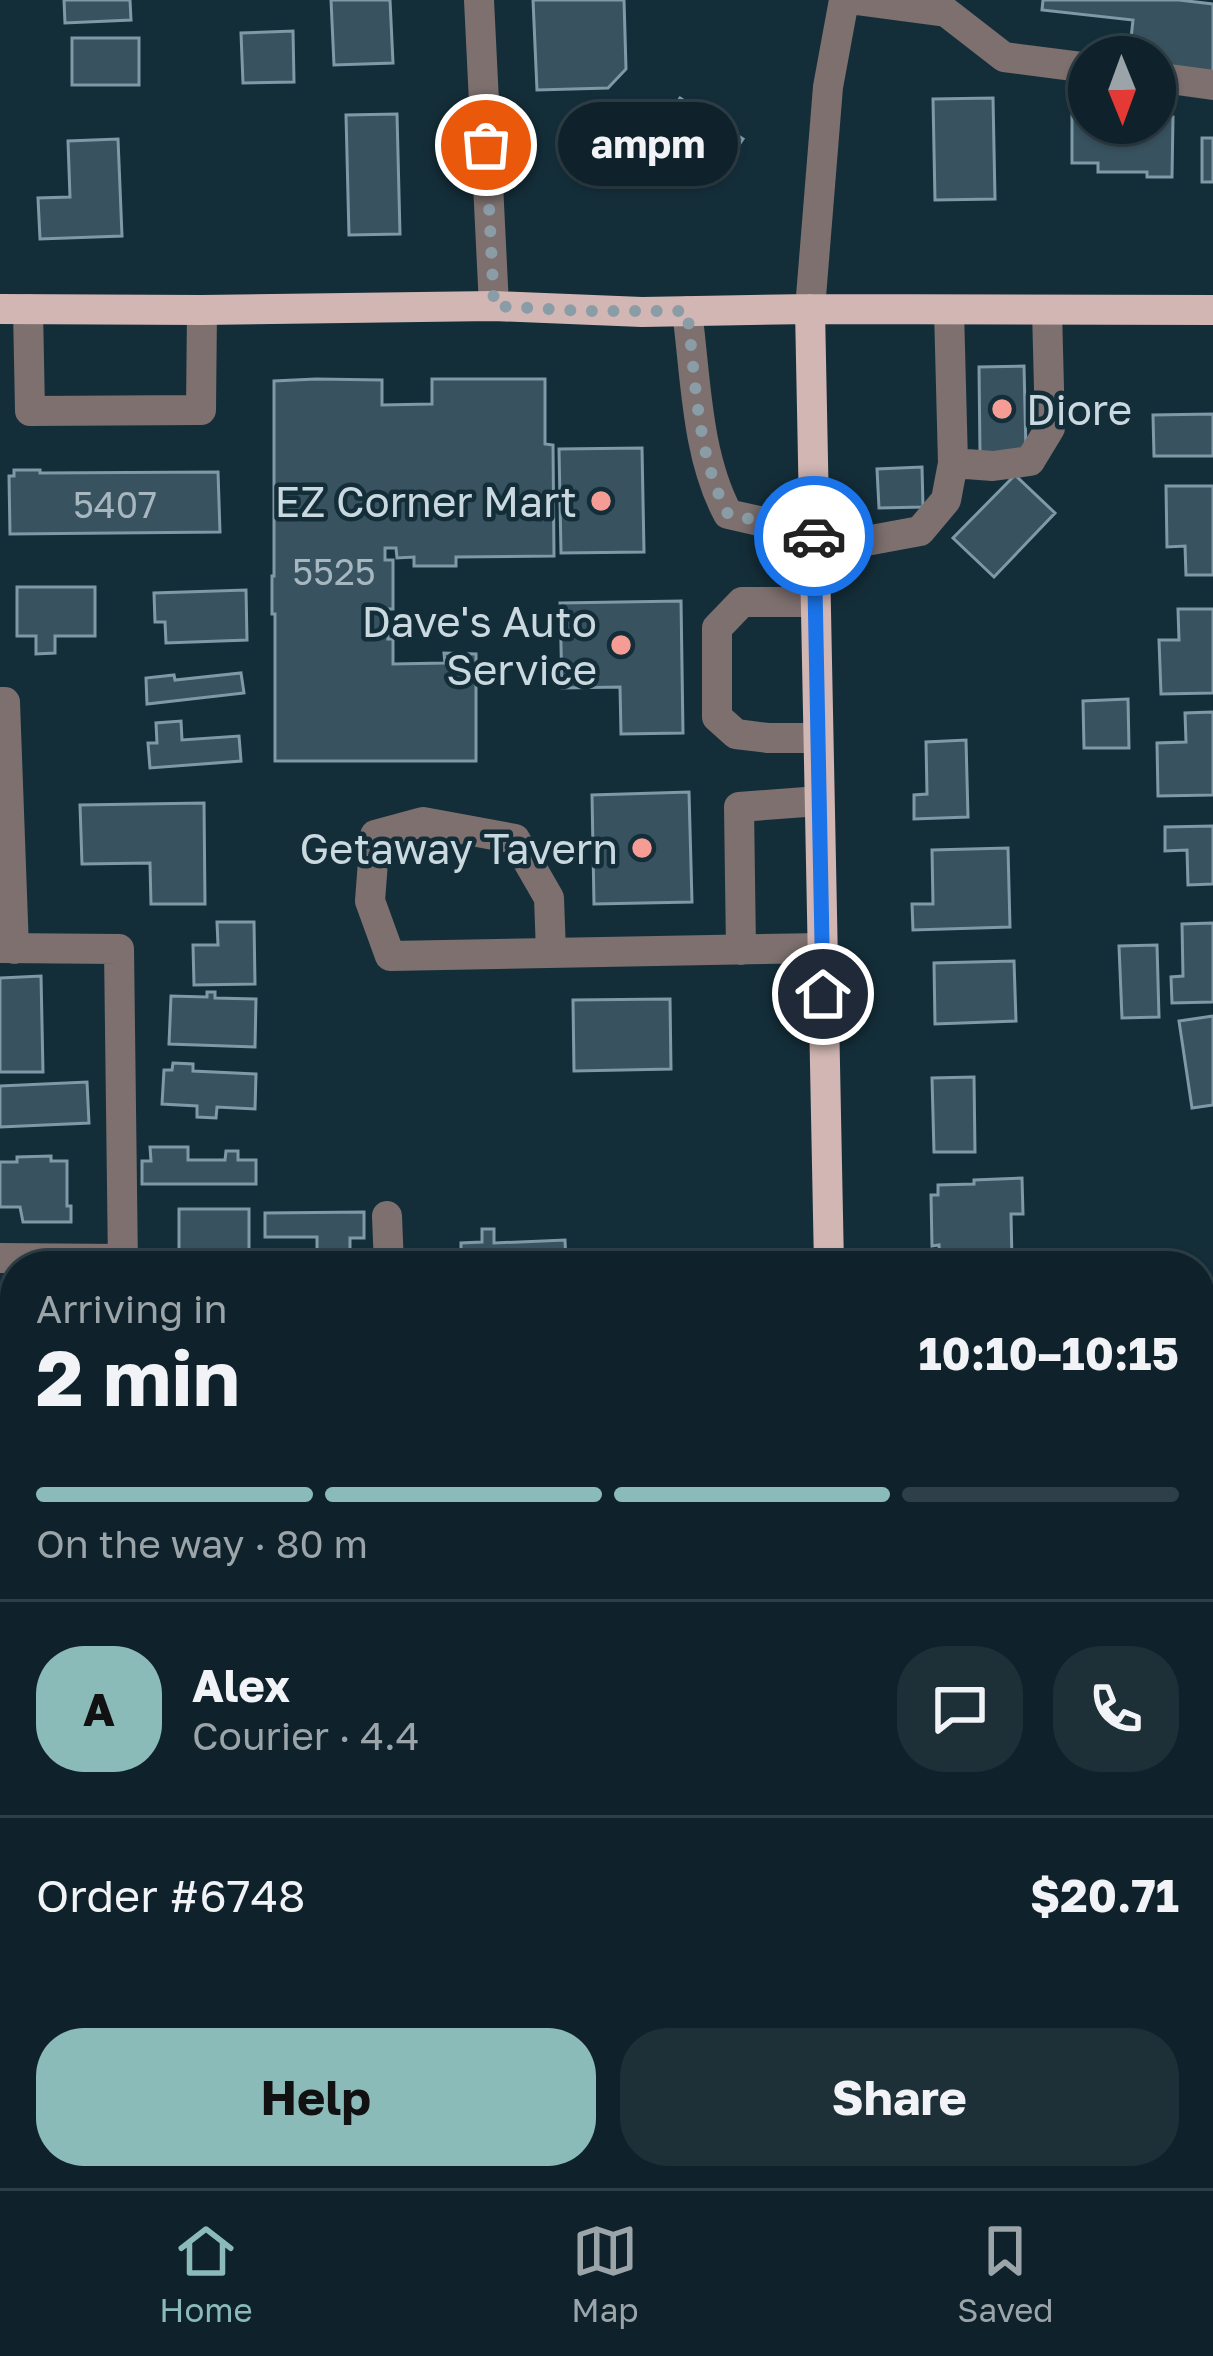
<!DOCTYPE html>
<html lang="en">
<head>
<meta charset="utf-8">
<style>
	:root { --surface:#0f222b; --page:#1d2f37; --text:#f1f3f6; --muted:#9ba4a9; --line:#2f3f47; --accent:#8bbbb9 }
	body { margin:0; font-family:"Golos Text",sans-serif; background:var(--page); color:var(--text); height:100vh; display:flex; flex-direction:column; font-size:45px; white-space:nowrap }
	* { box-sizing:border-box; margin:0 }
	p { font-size:39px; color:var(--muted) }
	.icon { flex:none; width:66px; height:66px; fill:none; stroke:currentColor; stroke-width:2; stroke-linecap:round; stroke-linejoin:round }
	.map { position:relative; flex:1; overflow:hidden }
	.panel { position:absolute; left:0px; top:1251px; width:1215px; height:939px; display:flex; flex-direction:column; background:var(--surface); border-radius:48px 48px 0 0; box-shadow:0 3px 9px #0004,0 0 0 3px var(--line) }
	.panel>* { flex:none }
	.needle { width:78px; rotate:179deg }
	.buttons { position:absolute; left:1068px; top:36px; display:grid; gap:24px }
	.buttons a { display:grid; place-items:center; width:108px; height:108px; border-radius:50%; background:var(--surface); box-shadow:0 3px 9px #0004,0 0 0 3px var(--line); font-size:60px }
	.pin { position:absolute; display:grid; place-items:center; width:102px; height:102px; color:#fff; margin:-51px; border:6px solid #fff; border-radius:50%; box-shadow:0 3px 12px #0007 }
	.courier { position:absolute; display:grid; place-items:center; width:120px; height:120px; margin:-60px; border:9px solid #1a73e8; border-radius:50%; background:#fff; color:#222; box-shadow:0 3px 15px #0007 }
	.bubble { position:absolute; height:84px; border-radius:42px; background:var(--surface); box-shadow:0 3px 9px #0004,0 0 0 3px var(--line); font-size:39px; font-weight:700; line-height:84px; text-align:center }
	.overview em { font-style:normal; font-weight:700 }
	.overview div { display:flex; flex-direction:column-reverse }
	.overview { display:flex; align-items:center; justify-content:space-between; height:204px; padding:0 36px }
	h1 { font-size:78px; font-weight:700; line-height:90px }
	.bar { display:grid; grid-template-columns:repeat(4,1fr); gap:18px 12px; align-content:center; height:144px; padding:0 36px }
	.bar i { height:15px; border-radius:9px; background:var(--line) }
	.bar .current { background:var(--accent) }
	.bar p { grid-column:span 4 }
	.line { display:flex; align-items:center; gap:30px; padding:0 36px; border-top:3px solid var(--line) }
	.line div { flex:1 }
	.round { display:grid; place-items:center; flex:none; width:126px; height:126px; border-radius:48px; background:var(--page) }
	.cta { display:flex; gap:24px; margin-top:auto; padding:24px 36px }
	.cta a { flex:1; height:138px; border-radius:48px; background:var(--accent); color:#111; font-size:48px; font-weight:700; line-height:138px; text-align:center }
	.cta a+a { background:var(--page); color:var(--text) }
	.menu { display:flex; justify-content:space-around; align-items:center; height:168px; border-top:3px solid var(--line); background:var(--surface); font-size:33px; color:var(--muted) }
	.menu a { display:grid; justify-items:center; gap:6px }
	.menu .current { color:var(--accent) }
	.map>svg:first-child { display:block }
	.building { fill:#38525f; stroke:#7e9aa8; stroke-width:3 }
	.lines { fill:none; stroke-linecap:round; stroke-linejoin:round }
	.minor { stroke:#7d706f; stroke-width:30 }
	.major { stroke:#d1b6b3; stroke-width:30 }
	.done { stroke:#8a9da6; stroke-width:12; stroke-dasharray:0 21.6 }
	.route { stroke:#1a73e8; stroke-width:15 }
	.poi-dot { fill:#f59c95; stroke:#142e39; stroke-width:4.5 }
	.labels { text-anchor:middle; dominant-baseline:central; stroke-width:9; stroke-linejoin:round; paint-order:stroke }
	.number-label { font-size:36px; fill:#a6b7c0 }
	.poi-label { font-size:42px; fill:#cad9e0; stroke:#142e39; text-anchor:end }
</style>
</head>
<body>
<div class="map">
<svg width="1213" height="2188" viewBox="0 0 1213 2188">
	<rect width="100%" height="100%" fill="#142e39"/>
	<path class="building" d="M64 0H130L131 20 65 23Z
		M331 0H390L393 63 334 65Z
		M533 0H624L626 69 608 88 537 90Z
		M1043 0H1179L1213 4V76L1155 70V57H1129L1133 20 1042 10Z
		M293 31 294 82 243 83 241 33Z
		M72 38H139V85H72Z
		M680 98 743 139 713 183 651 143Z
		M993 98 995 199 935 200 933 99Z
		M397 114 400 234 349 235 346 115Z
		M1072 116H1089V123H1155V117H1173L1172 177H1147V172H1098V163H1072Z
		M1202 138H1213V182H1202Z
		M118 139 122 236 40 239 38 198 70 197 68 141Z
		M1024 366 1026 452 980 453 979 367Z
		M316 379 382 380V405L432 404V379H545V444L553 445 554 556 456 557V566H414V557L397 558 396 548H385V560H393V609H388V639H393V664L445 663 444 653 476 654V761H275V614H272V576H274V381Z
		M1213 414V456H1154L1153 415Z
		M642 448 644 552 561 553 559 449Z
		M922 467 923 507 879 508 877 469Z
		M14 470H40V473L218 472 220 532 10 534 9 476H14Z
		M1015 475 1055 513 994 577 953 538Z
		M1166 486H1213V575H1186L1185 546 1167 547Z
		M17 587H95V636H55V653L36 654V636H17Z
		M246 590 247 640 166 643 165 622H155L154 593Z
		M681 601 683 733 621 734 620 687 562 688 560 603Z
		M1178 609H1213V693L1161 694 1159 640H1179Z
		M241 673 244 693 147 704 146 678 174 675 175 680Z
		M1128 699 1129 748H1084L1083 701Z
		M1213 712V795L1158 796 1157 743 1186 742 1185 713Z
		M181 721 182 740 239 736 241 761 150 768 148 743H157L156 723Z
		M966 740 968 817 914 819V795L927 794 926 742Z
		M689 792 692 902 594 904 592 795Z
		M204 803 205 904H151L150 863 82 864 80 805Z
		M1213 826V884L1188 885 1187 850 1165 851V827Z
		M1008 848 1010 927 913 930 912 904H933L932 850Z
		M217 922H254L255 984 194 985 193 945H218Z
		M1213 923V1002L1172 1003 1171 977 1183 976 1182 924Z
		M1157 945 1159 1017 1122 1018 1119 946Z
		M1014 961 1016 1021 935 1024 934 963Z
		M41 976 43 1072H0V978Z
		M207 992H215V998L256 999 255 1047 169 1044 171 996 207 997Z
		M670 999 671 1069 574 1071 573 1000Z
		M1213 1016V1105L1192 1108 1179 1021Z
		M173 1063 193 1064V1071L256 1074 255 1109 217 1107 216 1118 197 1117V1106L162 1104 164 1070H172Z
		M974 1077 975 1152H934L932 1078Z
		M87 1082 89 1123 0 1127V1086Z
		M150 1147H188V1160H225L226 1151H238V1160H256V1184H142V1161H151Z
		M51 1156V1161H67V1206H71V1222H23L20 1207H0V1162H17V1157Z
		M1022 1178 1023 1214H1011L1012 1261 940 1263 939 1245 932 1246 931 1195H938V1185L974 1184V1180Z
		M179 1209H249V1258H179Z
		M364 1212V1238H350V1250L317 1251V1237H265V1213Z
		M482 1229H494V1243L565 1240 566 1264 461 1266V1243L482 1242Z
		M15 1309V1381L0 1382V1310Z
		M1205 1432 1213 1437V1501L1203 1520 1200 1518V1440Z
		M9 1731H15V1779H11Z
		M15 1928V1972H6L4 1929Z
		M1200 1991H1213V2050H1200Z
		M1200 2135H1208L1210 2172H1200Z
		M114 2175H164V2188H114Z
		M645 2175H764V2188H645Z
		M956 2175H998L999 2188H956Z"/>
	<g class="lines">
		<path class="minor" d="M479 0 494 306
			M856 0 946 12 1004 57 1089 68
			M1155 77 1213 85
			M28 309 30 411 201 410 202 310
			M810 309 828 87 844 0
			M687 311C696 378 696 454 728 514L763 522 814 521
			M953 463 993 466 1030 461 1050 428 1047 310
			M814 542 866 541 920 531 946 500 953 463 949 310
			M815 602H742L717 628V717L736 734 768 738H818
			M0 702H5L14 949
			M0 948 119 949 123 1266
			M741 950 739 807 819 801
			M551 952 549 898 515 839 423 822 375 835 370 901 390 956 822 948
			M387 1216 389 1266
			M0 1258 123 1259
			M0 1456H15
			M0 1649H15
			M1200 1872 1213 1806
			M622 2175V2188"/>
		<path class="major" d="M0 309 202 310 494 306 642 312 810 309 1213 310
			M810 309 829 1266
			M854 2175 855 2188"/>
	</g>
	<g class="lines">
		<path class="done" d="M486 145 494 306 586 311H687C696 378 696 454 728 514L763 522 814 521V536"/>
		<path class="route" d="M814 536 823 994"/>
	</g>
	<g class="poi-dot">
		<circle cx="1002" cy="409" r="12"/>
		<circle cx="601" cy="501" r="12"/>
		<circle cx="621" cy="645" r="12"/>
		<circle cx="642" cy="848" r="12"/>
	</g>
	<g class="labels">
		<g class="number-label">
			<text x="115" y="504">5407</text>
			<text x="334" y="571">5525</text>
		</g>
		<g class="poi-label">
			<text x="1026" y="409" text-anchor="start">Diore</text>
			<text x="577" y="501">EZ Corner Mart</text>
			<text x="597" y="621">Dave's Auto<tspan x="597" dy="48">Service</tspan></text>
			<text x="618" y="848">Getaway Tavern</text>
		</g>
	</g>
</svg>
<div class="buttons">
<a><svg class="needle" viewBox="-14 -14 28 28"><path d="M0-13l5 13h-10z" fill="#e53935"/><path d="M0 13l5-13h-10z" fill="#9ba4a9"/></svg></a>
</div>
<div class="pin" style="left:486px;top:145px;background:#ea580c"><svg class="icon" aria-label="bag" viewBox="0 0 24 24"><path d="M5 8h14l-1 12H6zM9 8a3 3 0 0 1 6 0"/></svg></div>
<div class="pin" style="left:823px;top:994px;background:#1f2937"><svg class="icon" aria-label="home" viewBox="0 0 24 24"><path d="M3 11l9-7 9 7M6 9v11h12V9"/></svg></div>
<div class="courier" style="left:814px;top:536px"><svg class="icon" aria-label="car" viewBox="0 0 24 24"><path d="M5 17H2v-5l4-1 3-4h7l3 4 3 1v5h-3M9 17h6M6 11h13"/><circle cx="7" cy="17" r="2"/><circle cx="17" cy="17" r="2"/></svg></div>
<div class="bubble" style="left:558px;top:102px;width:180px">ampm</div>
<section class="panel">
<div class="overview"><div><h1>2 min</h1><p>Arriving in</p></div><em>10:10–10:15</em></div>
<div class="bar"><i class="current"></i><i class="current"></i><i class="current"></i><i></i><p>On the way · 80 m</p></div>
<div class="line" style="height:216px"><b class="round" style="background:var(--accent);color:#111">A</b><div><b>Alex</b><p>Courier · 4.4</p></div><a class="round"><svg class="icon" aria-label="chat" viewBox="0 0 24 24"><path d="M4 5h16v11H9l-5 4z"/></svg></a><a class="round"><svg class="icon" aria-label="phone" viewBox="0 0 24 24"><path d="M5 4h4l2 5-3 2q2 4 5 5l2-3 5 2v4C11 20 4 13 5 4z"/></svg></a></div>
<div class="line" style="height:156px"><div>Order #6748</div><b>$20.71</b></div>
<div class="cta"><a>Help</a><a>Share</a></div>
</section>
</div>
<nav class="menu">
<a class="current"><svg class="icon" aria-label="home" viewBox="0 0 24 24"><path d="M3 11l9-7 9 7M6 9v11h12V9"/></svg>Home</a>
<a><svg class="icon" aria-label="map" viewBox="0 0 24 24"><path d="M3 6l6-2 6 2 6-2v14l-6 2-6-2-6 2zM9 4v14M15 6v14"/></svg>Map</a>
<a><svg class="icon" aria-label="saved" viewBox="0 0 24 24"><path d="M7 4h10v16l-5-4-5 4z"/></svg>Saved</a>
</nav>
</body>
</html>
